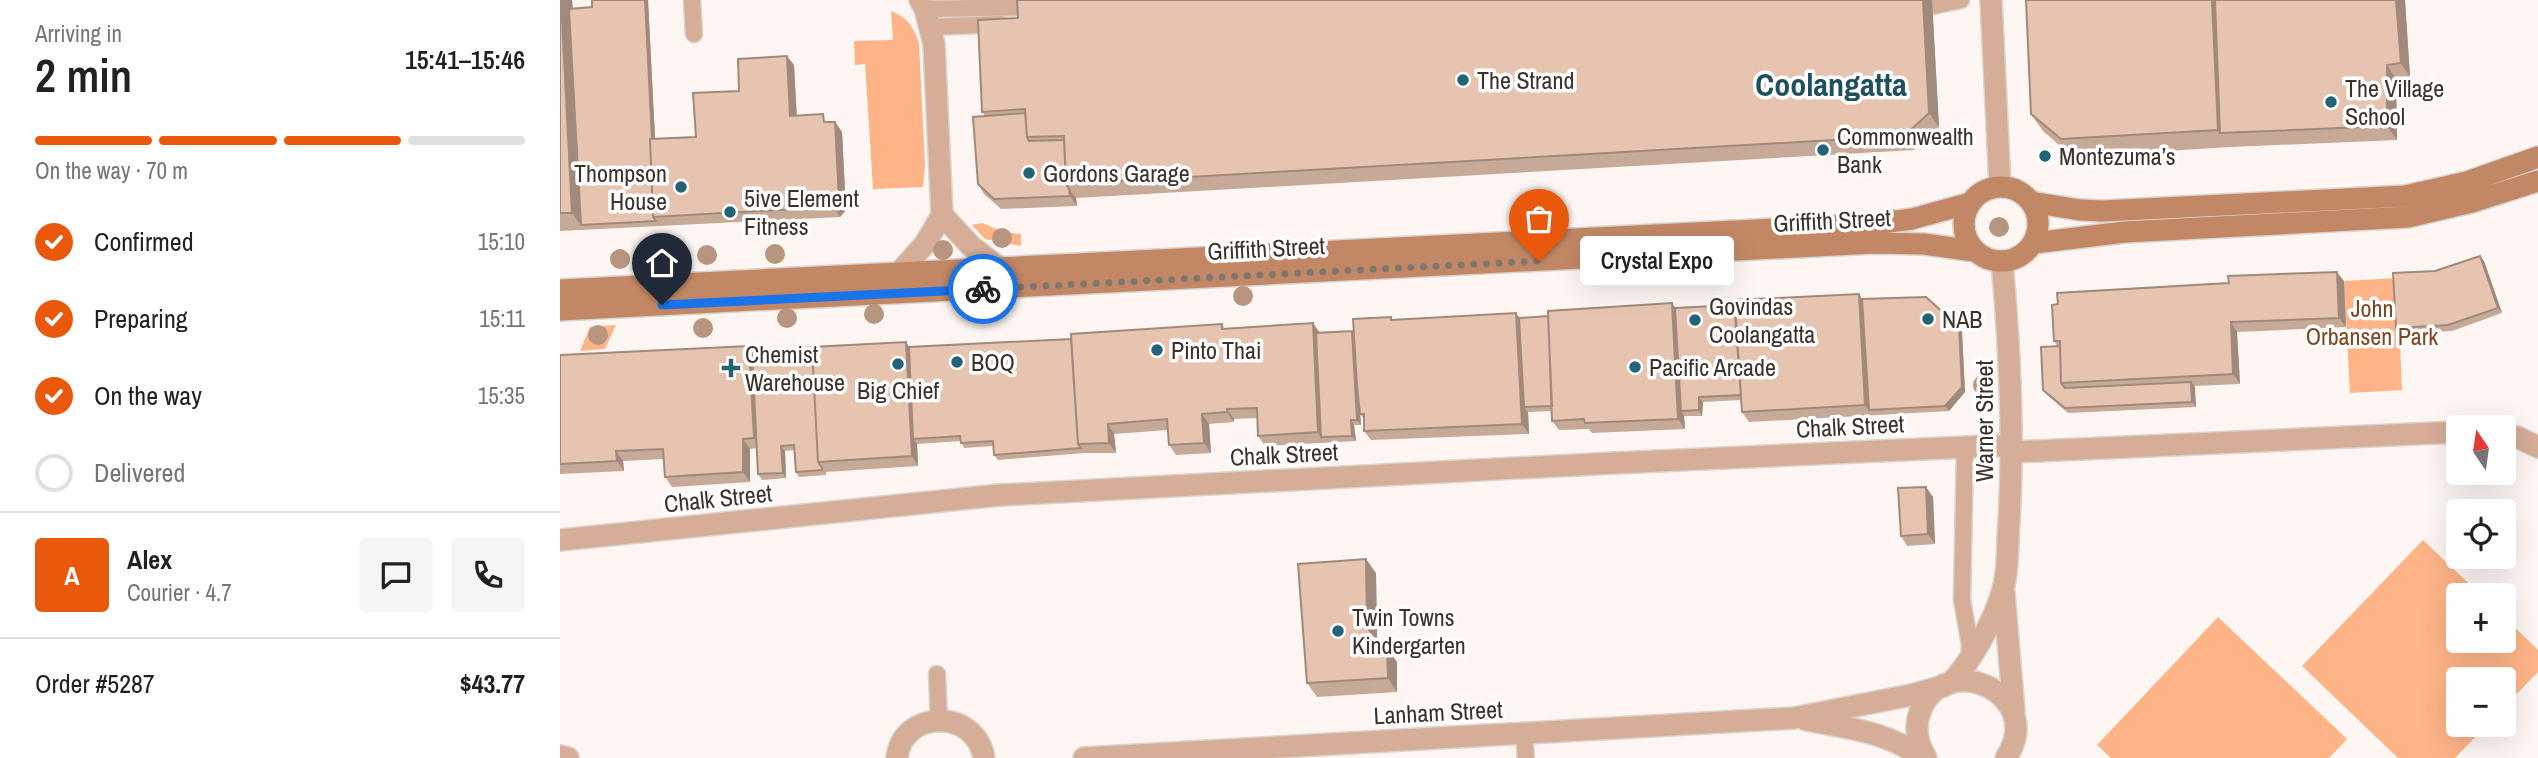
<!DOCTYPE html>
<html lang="en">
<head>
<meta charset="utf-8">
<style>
	:root { --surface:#fff; --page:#f6f6f6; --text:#202124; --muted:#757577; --line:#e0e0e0; --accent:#ea580c }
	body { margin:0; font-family:"Archivo Narrow",sans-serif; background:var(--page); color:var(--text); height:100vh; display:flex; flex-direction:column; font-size:26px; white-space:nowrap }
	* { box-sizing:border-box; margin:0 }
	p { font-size:23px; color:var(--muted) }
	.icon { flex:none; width:38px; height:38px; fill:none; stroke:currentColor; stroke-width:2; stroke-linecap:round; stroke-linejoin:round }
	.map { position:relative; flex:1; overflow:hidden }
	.sheet { display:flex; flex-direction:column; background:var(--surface); width:560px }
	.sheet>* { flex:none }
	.needle { width:46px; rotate:347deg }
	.controls { position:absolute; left:1886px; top:415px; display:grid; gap:14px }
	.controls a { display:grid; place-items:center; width:70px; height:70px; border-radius:7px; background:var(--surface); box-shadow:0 7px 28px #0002; font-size:35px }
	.pin { position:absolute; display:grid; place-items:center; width:60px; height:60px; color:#fff; margin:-72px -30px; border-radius:50% 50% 50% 0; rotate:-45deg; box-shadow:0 0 7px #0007 }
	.pin .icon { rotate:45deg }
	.courier { position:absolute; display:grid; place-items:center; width:70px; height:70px; margin:-35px; border:5px solid #1a73e8; border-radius:50%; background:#fff; color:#222; box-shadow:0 2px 9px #0007 }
	.bubble { position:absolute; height:49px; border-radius:7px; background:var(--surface); box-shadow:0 7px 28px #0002; font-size:23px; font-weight:600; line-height:49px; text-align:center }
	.overview em { font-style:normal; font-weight:600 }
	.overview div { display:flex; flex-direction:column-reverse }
	.overview { display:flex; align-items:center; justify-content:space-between; height:119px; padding:0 35px }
	h1 { font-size:46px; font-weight:600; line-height:52px }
	.bar { display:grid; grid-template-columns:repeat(4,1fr); gap:10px 7px; align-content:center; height:84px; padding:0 35px }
	.bar i { height:9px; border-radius:5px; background:var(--line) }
	.bar .selected { background:var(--accent) }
	.bar p { grid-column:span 4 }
	.line { display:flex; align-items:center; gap:18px; padding:0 35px; border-top:2px solid var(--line) }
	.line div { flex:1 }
	.round { display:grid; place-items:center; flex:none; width:74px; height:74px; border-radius:7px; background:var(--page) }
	ol { padding:0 35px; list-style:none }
	li { display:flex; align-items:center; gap:21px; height:77px }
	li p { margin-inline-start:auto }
	li .icon { padding:7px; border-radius:50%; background:var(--accent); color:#fff; stroke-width:4 }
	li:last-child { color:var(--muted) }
	li i { width:38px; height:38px; border:4px solid var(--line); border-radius:50% }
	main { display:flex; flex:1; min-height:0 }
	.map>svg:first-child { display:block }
	.green { fill:#feb487 }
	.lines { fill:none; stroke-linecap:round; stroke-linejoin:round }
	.service-casing { stroke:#dbd3ce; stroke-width:19 }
	.minor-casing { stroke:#dbd3ce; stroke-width:24 }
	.tertiary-casing { stroke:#dbd3ce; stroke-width:24 }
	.secondary-casing { stroke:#dbd3ce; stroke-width:24 }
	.service { stroke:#d6ad96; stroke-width:16 }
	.minor { stroke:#d6ad96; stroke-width:21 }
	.tertiary { stroke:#d6ad96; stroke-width:21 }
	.secondary { stroke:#c28865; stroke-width:21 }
	.tree { fill:#b8957e }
	.wall { fill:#c6a997 }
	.shaded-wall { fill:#a1897b }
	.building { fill:#e6c4b0; stroke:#a1897b; stroke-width:2 }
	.done { stroke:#81766f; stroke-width:7; stroke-dasharray:0 12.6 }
	.route { stroke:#1a73e8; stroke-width:9 }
	.poi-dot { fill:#246479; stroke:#fff; stroke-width:2.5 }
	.labels { text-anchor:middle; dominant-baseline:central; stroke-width:7; stroke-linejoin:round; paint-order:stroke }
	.poi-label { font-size:24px; fill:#3e3129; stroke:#fff; text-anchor:start }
	.street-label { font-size:24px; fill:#3e3129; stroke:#fff }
	.park-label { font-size:24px; fill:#7f451f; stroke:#fff }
	.district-label { font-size:32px; font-weight:bold; fill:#1e5061; stroke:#fff }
</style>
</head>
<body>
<main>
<section class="sheet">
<div class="overview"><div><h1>2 min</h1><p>Arriving in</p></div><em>15:41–15:46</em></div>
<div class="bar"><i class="selected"></i><i class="selected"></i><i class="selected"></i><i></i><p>On the way · 70 m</p></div>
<ol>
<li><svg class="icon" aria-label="check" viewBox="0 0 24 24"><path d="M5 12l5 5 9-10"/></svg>Confirmed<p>15:10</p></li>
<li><svg class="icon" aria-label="check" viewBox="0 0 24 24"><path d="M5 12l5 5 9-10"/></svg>Preparing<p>15:11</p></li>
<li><svg class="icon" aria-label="check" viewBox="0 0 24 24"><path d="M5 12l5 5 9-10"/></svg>On the way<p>15:35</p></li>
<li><i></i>Delivered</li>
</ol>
<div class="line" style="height:126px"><b class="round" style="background:var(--accent);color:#fff">A</b><div><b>Alex</b><p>Courier · 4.7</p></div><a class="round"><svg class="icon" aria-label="chat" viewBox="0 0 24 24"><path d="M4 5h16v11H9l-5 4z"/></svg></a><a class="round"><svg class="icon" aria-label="phone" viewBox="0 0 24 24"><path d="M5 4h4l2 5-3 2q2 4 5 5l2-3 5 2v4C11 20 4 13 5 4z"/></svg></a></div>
<div class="line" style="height:91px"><div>Order #5287</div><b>$43.77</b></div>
</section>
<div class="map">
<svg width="1978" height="758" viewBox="0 0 1978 758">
	<rect width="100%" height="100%" fill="#fdf6f2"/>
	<path class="green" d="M331 11C348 18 353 26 359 43L365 165 363 187 313 189 305 64 295 65 294 41 333 40Z
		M422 223 444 232 461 234V246L425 239 412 225Z
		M1837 278 1842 390 1790 393 1784 281Z
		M56 325 45 349 20 351 30 327Z
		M1863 540 1921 595H1899V640H1944V617L1978 650V672L1944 707V679H1899V724L1927 725 1895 758H1838L1742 666Z
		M1658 617 1787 739 1769 758H1551L1537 745Z"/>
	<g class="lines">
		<defs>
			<path id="service" d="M132 0 134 34
				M1373 6 1401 0
				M365 9 466 7
				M370 27 440 24
				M1405 447 1402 600 1410 645 1409 658
				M377 674 379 720
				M964 734 966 758"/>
			<path id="minor" d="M1431 0 1440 186
				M382 215 411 246 438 267
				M340 272 365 244 382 215 374 44 365 9 360 0
				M1944 436 1957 437 1978 447
				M1453 452 1899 432
				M0 540 440 495 1054 463 1453 445
				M1444 593 1454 711
				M1391 683C1411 661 1432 624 1441 596 1449 573 1447 546 1449 522 1454 435 1450 349 1442 262
				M1246 720C1288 728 1328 732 1363 758
				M524 758 1234 718 1351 695 1384 686
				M1366 758C1357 743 1354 728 1360 712 1384 647 1488 694 1446 758"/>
			<path id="tertiary" d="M0 756 8 758
				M337 758C342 709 416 708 424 758"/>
			<path id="secondary" d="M1404 224a37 37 0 1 1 74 0a37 37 0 1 1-74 0Z
				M1471 202 1520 210 1542 211 1845 196 1907 182 1978 157
				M1474 243 1565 232 1848 217 1912 202 1978 181
				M0 290 1314 224 1352 219 1410 203
				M0 310 1315 243 1364 244 1414 251"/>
		</defs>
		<use href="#service" class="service-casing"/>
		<use href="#minor" class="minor-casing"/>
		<use href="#tertiary" class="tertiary-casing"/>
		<use href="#secondary" class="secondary-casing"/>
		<use href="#service" class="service"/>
		<use href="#minor" class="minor"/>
		<use href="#tertiary" class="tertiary"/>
		<use href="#secondary" class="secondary"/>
	</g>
	<g class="tree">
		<circle cx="1439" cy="227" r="10"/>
		<circle cx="442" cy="238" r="10"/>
		<circle cx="383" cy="250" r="10"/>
		<circle cx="215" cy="254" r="10"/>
		<circle cx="147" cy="255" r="10"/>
		<circle cx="60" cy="259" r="10"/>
		<circle cx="683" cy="296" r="10"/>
		<circle cx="314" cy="314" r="10"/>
		<circle cx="227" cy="318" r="10"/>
		<circle cx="143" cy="328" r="10"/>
		<circle cx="38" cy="335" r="10"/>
		<circle cx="1423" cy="385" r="10"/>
	</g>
	<path class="wall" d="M0 0H12L13 9 32 7V0H88L95 139 136 137 179 91 234 65 237 115 268 122H275L282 132 286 210 280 217 0 231Z
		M457 0H1372L1379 127 1354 150 516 198 517 206 441 209 424 194 418 184 425 116 422 112 458 18Z
		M1845 0 1850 77 1836 79 1837 140 1670 147 1513 157 1483 131 1471 114Z
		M1924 261 1942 313 1892 331 1839 333 1836 328 1875 271Z
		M1784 281 1786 327 1677 332 1680 384 1634 386 1636 407 1508 413 1487 395 1483 390 1497 346 1494 341Z
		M1302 299 1402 332 1405 392 1389 411 1189 422 1182 412 1181 400 1143 402 1142 416H1124L1125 429 1032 433 1029 429 999 430 992 421V411L968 412 969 434 811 440 804 431V419L800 414 801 425H794L796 441 705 446 698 436V418L674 419V422L649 424 651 453 616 455 609 445 608 430 554 434 556 453H524L438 460 434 455V446L404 448 401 441 357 444 358 466 266 472V475L239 477 236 472 235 450 225 451 226 478 202 480 198 474 197 448 190 449V482L112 487 105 477 104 459 63 461 64 471 0 474V355L189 346 192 350 349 347 511 339 662 324 664 328 759 332 792 331 794 334 833 320 959 318 1115 308Z
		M1373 497 1375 544 1347 546 1341 536Z
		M816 573 817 638 837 662V692L757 697 747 683Z"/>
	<path class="shaded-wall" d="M1 0H12L24 225H21L12 213Z
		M85 0H88L99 216 96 217Z
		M1363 0H1372L1379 127 1369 113Z
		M1652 0H1664L1660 133 1658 130Z
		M1836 0H1845L1850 77 1841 63Z
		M227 56 234 65 237 126 230 116Z
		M1827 65 1836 79 1837 140 1827 126Z
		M275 122 282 132 286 210 280 217 273 207Z
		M509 189 516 198 517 206 510 196Z
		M1920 256 1924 261 1942 313 1938 308Z
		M1777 272 1784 281 1786 327 1779 318Z
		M1299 294 1305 304 1309 410 1305 405Z
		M1112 303 1119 313 1121 411 1124 416 1125 429 1118 419Z
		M956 313 963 323 964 407 968 412 969 434 962 424Z
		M1671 322 1677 332 1680 384 1673 374Z
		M753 323 760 333 761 437 758 432Z
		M1399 327 1402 332 1405 392 1389 411 1385 406Z
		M792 331 795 336 801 425 797 420Z
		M346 342 352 352 353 439 357 444 358 466 352 456Z
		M189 346 196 355 201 447 194 438Z
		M1631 382 1635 387 1636 407 1632 402Z
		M1139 397 1143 402 1142 416 1139 410Z
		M667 409 674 419V422L667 412Z
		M642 414 649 424 651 453 644 443Z
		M791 420 794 425 796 441 792 436Z
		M548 424 554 434 556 453 549 443Z
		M183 439 190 449V482L183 472Z
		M221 446 225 451 226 478 223 473Z
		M56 451 63 461 64 471 57 461Z
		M1366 487 1373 497 1375 544 1368 534Z
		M806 559 816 573 817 642 807 628Z
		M827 648 837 662V692L828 678Z"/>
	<path class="building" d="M0 0H1L12 213H0Z
		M32 0H85L92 139H90L93 217 96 221 21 225 9 9 32 7Z
		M457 0H1363L1369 113 1344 136 506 184 504 136 467 137 465 109 422 112 418 20 458 18Z
		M1466 0H1652L1658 130 1501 139 1471 114Z
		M1655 0H1836L1841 63 1827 65V126L1660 133Z
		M227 56 230 116 263 114 264 122H275L279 200 273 207 93 217 90 139 136 137 133 93 179 91 178 59Z
		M465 113 467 137 469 141 504 140 506 184 509 189 510 196 434 199 418 184 413 117Z
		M1920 256 1938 308 1888 325 1836 328 1833 273 1875 271Z
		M1777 272 1779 318 1671 322 1673 374 1501 383 1500 341H1494L1492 305 1498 304 1497 293 1669 283 1668 276Z
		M1299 294 1305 405 1182 412 1174 300Z
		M1366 297 1399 327 1402 387 1385 406 1309 410 1302 299Z
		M1112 303 1118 419 1025 423 1024 419 992 421 988 311Z
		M1175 305 1181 395 1139 397V410L1121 411 1115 308Z
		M956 313 962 424 804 431V414H800L797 386 793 319 831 317V320Z
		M988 316 992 406 964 407 959 318Z
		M753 323 758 432 698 436 697 408 667 409V412L642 414 644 443 609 445 607 419 548 424 549 443 518 444 511 334 662 324V329Z
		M792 331 797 420H791L792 436 761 437 756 333Z
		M511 339 518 444 521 448 434 455 433 441 401 443 400 436 353 439 349 347Z
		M346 342 352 456 258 462 252 347Z
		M189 346 194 438 183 439V472L105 477 103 449 56 451 57 461 0 464V355Z
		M1500 346 1501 383 1505 388 1631 382 1632 402 1505 408 1483 390 1481 347Z
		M252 347 258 462 262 468V470L236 472 234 445 221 446 223 473 198 474 192 350 256 347Z
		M1366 487 1368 534 1341 536 1338 488Z
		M806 559 807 628 827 648 828 678 747 683 738 564Z"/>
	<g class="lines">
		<path class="done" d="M423 289 979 261"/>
		<path class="route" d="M102 305 423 289"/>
	</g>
	<g class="poi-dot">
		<circle cx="903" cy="80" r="7"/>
		<circle cx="1771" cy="102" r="7"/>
		<circle cx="1263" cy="150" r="7"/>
		<circle cx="1485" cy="156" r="7"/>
		<circle cx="469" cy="173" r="7"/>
		<circle cx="121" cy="187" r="7"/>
		<circle cx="170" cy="212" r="7"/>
		<circle cx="1368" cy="319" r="7"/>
		<circle cx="1135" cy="320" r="7"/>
		<circle cx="597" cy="350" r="7"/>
		<circle cx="397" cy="362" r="7"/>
		<circle cx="338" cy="364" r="7"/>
		<circle cx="1075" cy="367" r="7"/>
		<path d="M167.5 357.5h7v7h7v7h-7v7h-7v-7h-7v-7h7z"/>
		<circle cx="778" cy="631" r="7"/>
	</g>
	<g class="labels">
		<g class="poi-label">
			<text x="917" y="80">The Strand</text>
			<text x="1785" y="88">The Village<tspan x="1785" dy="28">School</tspan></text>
			<text x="1277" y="136">Commonwealth<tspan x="1277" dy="28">Bank</tspan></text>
			<text x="1499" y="156">Montezuma’s</text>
			<text x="107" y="173" text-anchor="end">Thompson<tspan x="107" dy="28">House</tspan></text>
			<text x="483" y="173">Gordons Garage</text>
			<text x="184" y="198">5ive Element<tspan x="184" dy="28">Fitness</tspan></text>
			<text x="1149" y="306">Govindas<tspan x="1149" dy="28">Coolangatta</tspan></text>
			<text x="1382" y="319">NAB</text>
			<text x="611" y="350">Pinto Thai</text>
			<text x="185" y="354">Chemist<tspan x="185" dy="28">Warehouse</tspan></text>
			<text x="411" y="362">BOQ</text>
			<text x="1089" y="367">Pacific Arcade</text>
			<text x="338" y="390" text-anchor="middle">Big Chief</text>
			<text x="792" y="617">Twin Towns<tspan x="792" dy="28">Kindergarten</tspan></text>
		</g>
		<g class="street-label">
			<text transform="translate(1272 220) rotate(-3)">Griffith Street</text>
			<text transform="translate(706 248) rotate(-3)">Griffith Street</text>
			<text transform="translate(1424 421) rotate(-90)">Warner Street</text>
			<text transform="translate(1290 426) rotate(-3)">Chalk Street</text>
			<text transform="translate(724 454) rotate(-3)">Chalk Street</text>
			<text transform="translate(158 498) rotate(-6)">Chalk Street</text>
			<text transform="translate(878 712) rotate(-3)">Lanham Street</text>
		</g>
		<g class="park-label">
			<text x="1812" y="308">John<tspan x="1812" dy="28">Orbansen Park</tspan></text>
		</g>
		<g class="district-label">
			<text x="1271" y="84">Coolangatta</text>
		</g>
	</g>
</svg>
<div class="controls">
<a><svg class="needle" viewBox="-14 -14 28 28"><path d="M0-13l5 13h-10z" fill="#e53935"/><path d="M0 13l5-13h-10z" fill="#757577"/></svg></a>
<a><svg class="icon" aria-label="locate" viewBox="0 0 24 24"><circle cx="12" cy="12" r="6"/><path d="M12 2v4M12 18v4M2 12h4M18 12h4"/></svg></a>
<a>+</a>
<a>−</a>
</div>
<div class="pin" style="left:979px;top:261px;background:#ea580c"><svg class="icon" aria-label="bag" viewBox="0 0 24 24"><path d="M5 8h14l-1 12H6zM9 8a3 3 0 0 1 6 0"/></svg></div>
<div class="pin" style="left:102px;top:305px;background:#1f2937"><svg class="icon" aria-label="home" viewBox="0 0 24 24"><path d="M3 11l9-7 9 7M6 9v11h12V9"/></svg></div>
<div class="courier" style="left:423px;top:289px"><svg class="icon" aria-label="bike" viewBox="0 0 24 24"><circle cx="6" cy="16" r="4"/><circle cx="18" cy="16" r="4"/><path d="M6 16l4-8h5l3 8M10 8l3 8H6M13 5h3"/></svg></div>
<div class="bubble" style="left:1020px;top:236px;width:154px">Crystal Expo</div>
</div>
</main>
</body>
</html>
